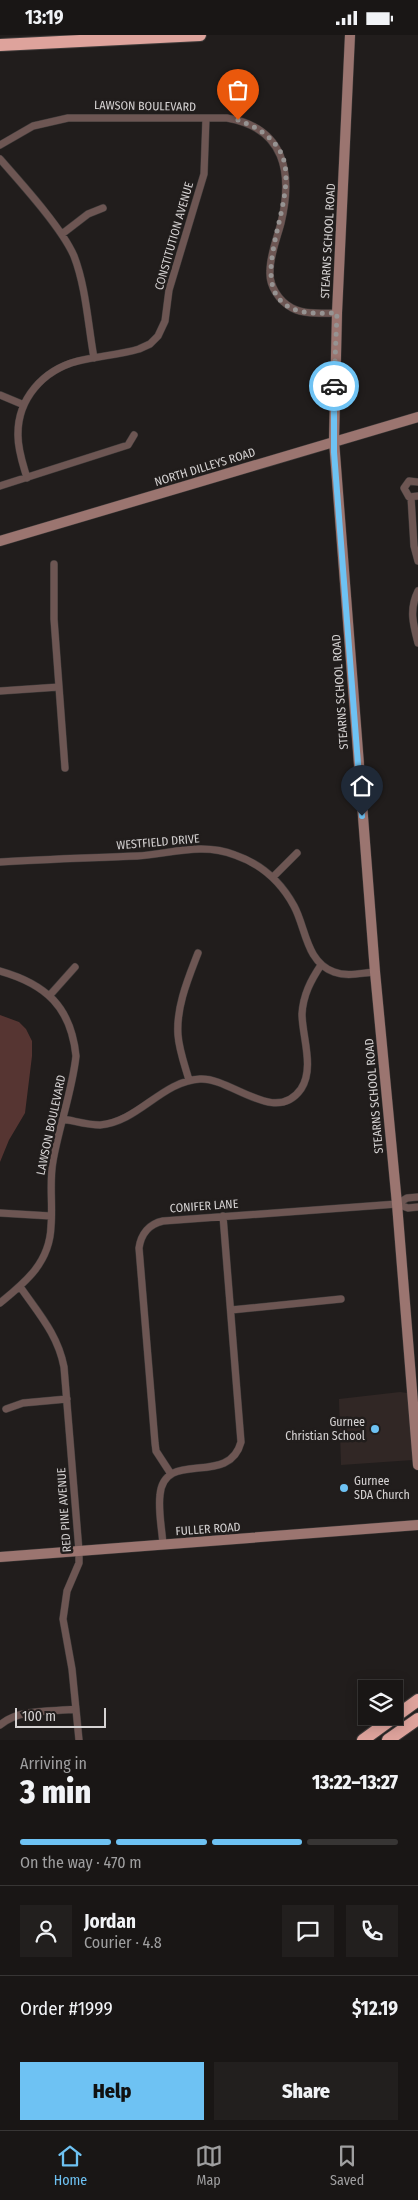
<!DOCTYPE html>
<html lang="en">
<head>
<meta charset="utf-8">
<style>
	:root { --surface:#191615; --page:#221f1e; --text:#f1f3f6; --muted:#9f9fa0; --line:#373534; --accent:#6ec2f3 }
	body { margin:0; font-family:"Fira Sans Condensed",sans-serif; background:var(--page); color:var(--text); height:100vh; display:flex; flex-direction:column; font-size:19px; white-space:nowrap }
	* { box-sizing:border-box; margin:0 }
	p { font-size:16px; color:var(--muted) }
	.icon { flex:none; width:28px; height:28px; fill:none; stroke:currentColor; stroke-width:2; stroke-linecap:round; stroke-linejoin:round }
	.map { position:relative; height:1705px; overflow:hidden }
	.side { display:flex; flex-direction:column; background:var(--surface); flex:1 }
	.side>* { flex:none }
	.fabs { position:absolute; left:358px; top:1645px; display:grid; gap:10px }
	.fabs a { display:grid; place-items:center; width:45px; height:45px; border-radius:0px; background:var(--surface); box-shadow:0 2px 12px #0003,0 0 0 1px var(--line); font-size:25px }
	.scale { position:absolute; left:15px; bottom:12px; width:91px; box-sizing:border-box; padding-left:5px; border:2px solid #d5d2d2; border-top:0; font-size:14px; line-height:18px; white-space:nowrap; color:#d5d2d2; -webkit-text-stroke:4px #211d1c; paint-order:stroke }
	.pin { position:absolute; display:grid; place-items:center; width:42px; height:42px; color:#fff; margin:-51px -21px; border-radius:50% 50% 50% 0; rotate:-45deg; box-shadow:0 0 5px #0007 }
	.pin .icon { rotate:45deg }
	.courier { position:absolute; display:grid; place-items:center; width:50px; height:50px; margin:-25px; border:4px solid #6ec2f3; border-radius:50%; background:#fff; color:#222; box-shadow:0 1px 6px #0007 }
	.summary em { font-style:normal; font-weight:800 }
	.summary div { display:flex; flex-direction:column-reverse }
	.summary { display:flex; align-items:center; justify-content:space-between; height:85px; padding:0 20px }
	h1 { font-size:32px; font-weight:800; line-height:38px }
	.bar { display:grid; grid-template-columns:repeat(4,1fr); gap:8px 5px; align-content:center; height:60px; padding:0 20px }
	.bar i { height:6px; border-radius:4px; background:var(--line) }
	.bar .current { background:var(--accent) }
	.bar p { grid-column:span 4 }
	.line { display:flex; align-items:center; gap:12px; padding:0 20px; border-top:1px solid var(--line) }
	.line div { flex:1 }
	.round { display:grid; place-items:center; flex:none; width:52px; height:52px; border-radius:0px; background:var(--page) }
	.action { display:flex; gap:10px; margin-top:auto; padding:10px 20px }
	.action a { flex:1; height:58px; border-radius:0px; background:var(--accent); color:#111; font-size:20px; font-weight:800; line-height:58px; text-align:center }
	.action a+a { background:var(--page); color:var(--text) }
	.status { display:flex; justify-content:space-between; align-items:center; height:35px; padding:0 25px; background:var(--surface); direction:ltr }
	.status svg { height:14px; fill:currentColor }
	.dock { display:flex; justify-content:space-around; align-items:center; height:70px; border-top:1px solid var(--line); background:var(--surface); font-size:14px; color:var(--muted) }
	.dock a { display:grid; justify-items:center; gap:2px }
	.dock .current { color:var(--accent) }
	.map>svg:first-child { display:block }
	.built { fill:#312725 }
	.green { fill:#563532 }
	.lines { fill:none; stroke-linecap:round; stroke-linejoin:round }
	.street-casing { stroke:#3e3a39; stroke-width:8 }
	.secondary-casing { stroke:#3e3a39; stroke-width:11 }
	.highway-casing { stroke:#3e3a39; stroke-width:14 }
	.street { stroke:#6d5653; stroke-width:7 }
	.secondary { stroke:#9b7570; stroke-width:10 }
	.highway { stroke:#dea39c; stroke-width:12 }
	.done { stroke:#969392; stroke-width:5; stroke-dasharray:0 9 }
	.route { stroke:#6ec2f3; stroke-width:6 }
	.poi-dot { fill:#6ec2f3; stroke:#211d1c; stroke-width:2 }
	.labels { text-anchor:middle; dominant-baseline:central; stroke-width:5; stroke-linejoin:round; paint-order:stroke }
	.street-label { font-size:12px; fill:#d5d2d2; stroke:#211d1c }
	.poi-label { font-size:12px; fill:#d5d2d2; stroke:#211d1c; text-anchor:end }
</style>
</head>
<body>
<div class="status"><b>13:19</b><svg viewBox="0 0 49 12"><path d="M0 12V9h3v3zM5 12V6h3v6zM10 12V3h3v9zM15 12V0h3v12zM26 1h20v11H26zM47 4h2v5h-2z"/></svg></div>
<div class="map">
<svg width="418" height="1705" viewBox="0 0 418 1705">
	<rect width="100%" height="100%" fill="#211d1c"/>
	<path class="built" d="M400 1357 407 1358 413 1425 341 1430 339 1364Z"/>
	<path class="green" d="M0 980 19 987 26 994 32 1006V1021L25 1078 9 1105 0 1127Z"/>
	<g class="lines">
		<defs>
			<path id="street" d="M0 110 33 91 68 83H227C285 93 293 138 281 188 277 203 270 220 270 236 269 251 279 266 292 273 305 280 323 278 337 278
				M0 124C21 148 62 193 74 221 86 252 88 290 94 323
				M62 199 88 179 103 173
				M0 360 24 370
				M27 443C23 429 18 416 18 401 17 364 43 335 78 326 98 321 119 320 139 314L150 309 158 301 165 286 169 255 204 139 206 83
				M418 447 409 446 404 453 409 462 418 461
				M0 451 128 410 134 400
				M411 462 414 511 418 526
				M54 529V584L65 733
				M418 556C409 574 413 589 418 608
				M0 656 59 652
				M0 827C46 824 91 823 137 821 170 819 202 807 235 820 261 829 281 847 294 871 306 893 306 927 334 937 347 942 361 938 375 937
				M273 842 297 818
				M0 936C46 949 71 972 76 1021 72 1057 59 1091 53 1126 49 1148 53 1169 51 1191 50 1227 26 1247 0 1268
				M50 960 75 932
				M189 1045C185 1031 179 1015 178 1000 176 972 188 944 198 918
				M63 1084C75 1086 88 1090 100 1090 138 1087 162 1046 200 1044 231 1042 275 1091 301 1054 315 1033 302 1001 302 979 303 960 311 945 321 930
				M397 1169 407 1163 418 1162
				M0 1178 51 1181
				M21 1253C39 1279 58 1300 64 1332L79 1516V1528L67 1556 63 1584 72 1634 79 1705
				M231 1275 341 1264
				M6 1374 23 1368 67 1364
				M171 1439 156 1416 155 1408 139 1213C141 1199 149 1189 163 1186L397 1169 408 1173 418 1172
				M163 1510C162 1494 158 1476 160 1460 164 1413 229 1453 241 1407L223 1181
				M0 1690C20 1673 52 1677 76 1674"/>
			<path id="secondary" d="M350 0 337 278 334 406 375 937 397 1169 418 1430
				M0 506 418 382
				M0 1522 418 1490"/>
			<path id="highway" d="M0 10 200 0
				M363 1705 418 1665
				M388 1705 418 1684"/>
		</defs>
		<use href="#street" class="street-casing"/>
		<use href="#secondary" class="secondary-casing"/>
		<use href="#highway" class="highway-casing"/>
		<use href="#street" class="street"/>
		<use href="#secondary" class="secondary"/>
		<use href="#highway" class="highway"/>
	</g>
	<g class="lines">
		<path class="done" d="M238 85C254 91 271 100 280 116 306 162 234 257 299 276 311 279 325 278 337 278L334 351"/>
		<path class="route" d="M334 351V417L362 781"/>
	</g>
	<g class="poi-dot">
		<circle cx="375" cy="1394" r="5"/>
		<circle cx="344" cy="1453" r="5"/>
	</g>
	<g class="labels">
		<g class="street-label">
			<text transform="translate(145 71) rotate(1)">LAWSON BOULEVARD</text>
			<text transform="translate(174 201) rotate(-74)">CONSTITUTION AVENUE</text>
			<text transform="translate(328 206) rotate(-87)">STEARNS SCHOOL ROAD</text>
			<text transform="translate(205 432) rotate(-17)">NORTH DILLEYS ROAD</text>
			<text transform="translate(340 657) rotate(-94)">STEARNS SCHOOL ROAD</text>
			<text transform="translate(158 807) rotate(-5)">WESTFIELD DRIVE</text>
			<text transform="translate(374 1061) rotate(-95)">STEARNS SCHOOL ROAD</text>
			<text transform="translate(51 1090) rotate(-78)">LAWSON BOULEVARD</text>
			<text transform="translate(204 1171) rotate(-4)">CONIFER LANE</text>
			<text transform="translate(64 1475) rotate(-94)">RED PINE AVENUE</text>
			<text transform="translate(208 1494) rotate(-4)">FULLER ROAD</text>
		</g>
		<g class="poi-label">
			<text x="365" y="1387">Gurnee<tspan x="365" dy="14">Christian School</tspan></text>
			<text x="354" y="1446" text-anchor="start">Gurnee<tspan x="354" dy="14">SDA Church</tspan></text>
		</g>
	</g>
</svg>
<div class="fabs">
<a><svg class="icon" aria-label="layers" viewBox="0 0 24 24"><path d="M12 4l9 5-9 5-9-5zM3 14l9 5 9-5"/></svg></a>
</div>
<div class="scale">100 m</div>
<div class="pin" style="left:238px;top:85px;background:#ea580c"><svg class="icon" aria-label="bag" viewBox="0 0 24 24"><path d="M5 8h14l-1 12H6zM9 8a3 3 0 0 1 6 0"/></svg></div>
<div class="pin" style="left:362px;top:781px;background:#1f2937"><svg class="icon" aria-label="home" viewBox="0 0 24 24"><path d="M3 11l9-7 9 7M6 9v11h12V9"/></svg></div>
<div class="courier" style="left:334px;top:351px"><svg class="icon" aria-label="car" viewBox="0 0 24 24"><path d="M5 17H2v-5l4-1 3-4h7l3 4 3 1v5h-3M9 17h6M6 11h13"/><circle cx="7" cy="17" r="2"/><circle cx="17" cy="17" r="2"/></svg></div>
</div>
<section class="side">
<div class="summary"><div><h1>3 min</h1><p>Arriving in</p></div><em>13:22–13:27</em></div>
<div class="bar"><i class="current"></i><i class="current"></i><i class="current"></i><i></i><p>On the way · 470 m</p></div>
<div class="line" style="height:90px"><a class="round"><svg class="icon" aria-label="person" viewBox="0 0 24 24"><circle cx="12" cy="8" r="4"/><path d="M4 21q1-7 8-7t8 7"/></svg></a><div><b>Jordan</b><p>Courier · 4.8</p></div><a class="round"><svg class="icon" aria-label="chat" viewBox="0 0 24 24"><path d="M4 5h16v11H9l-5 4z"/></svg></a><a class="round"><svg class="icon" aria-label="phone" viewBox="0 0 24 24"><path d="M5 4h4l2 5-3 2q2 4 5 5l2-3 5 2v4C11 20 4 13 5 4z"/></svg></a></div>
<div class="line" style="height:65px"><div>Order #1999</div><b>$12.19</b></div>
<div class="action"><a>Help</a><a>Share</a></div>
</section>
<nav class="dock">
<a class="current"><svg class="icon" aria-label="home" viewBox="0 0 24 24"><path d="M3 11l9-7 9 7M6 9v11h12V9"/></svg>Home</a>
<a><svg class="icon" aria-label="map" viewBox="0 0 24 24"><path d="M3 6l6-2 6 2 6-2v14l-6 2-6-2-6 2zM9 4v14M15 6v14"/></svg>Map</a>
<a><svg class="icon" aria-label="saved" viewBox="0 0 24 24"><path d="M7 4h10v16l-5-4-5 4z"/></svg>Saved</a>
</nav>
</body>
</html>
